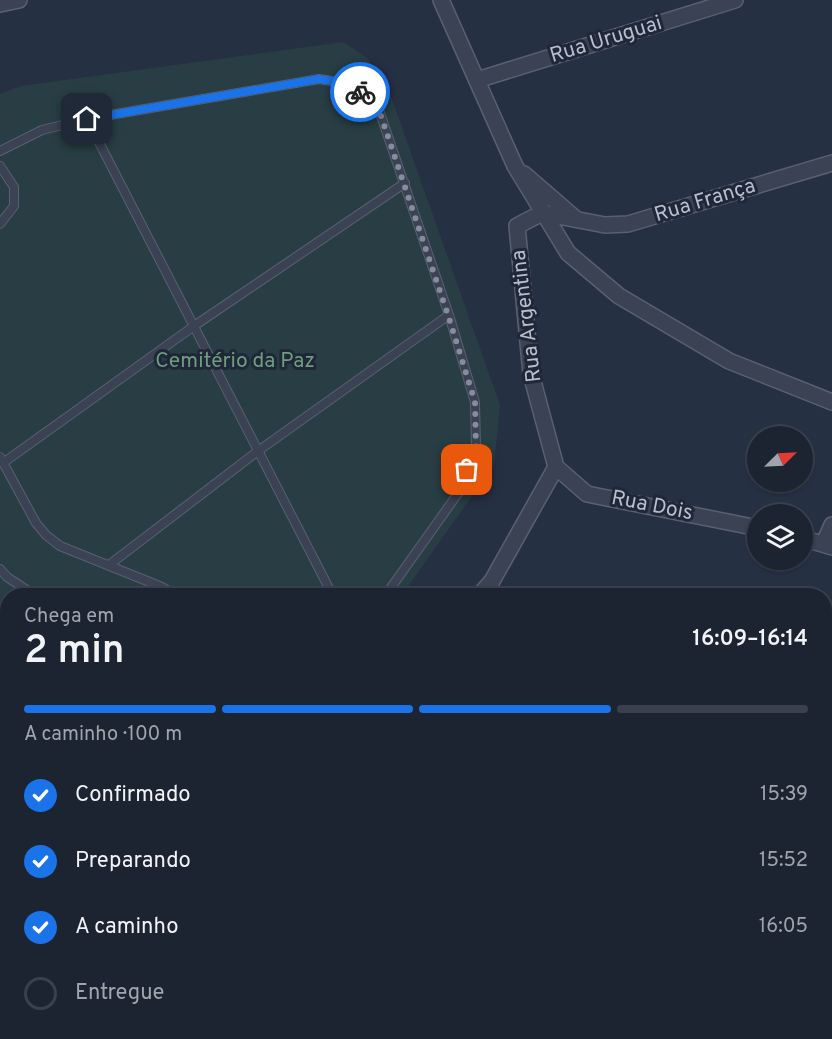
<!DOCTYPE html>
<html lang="pt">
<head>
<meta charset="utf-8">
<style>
	:root { --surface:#1c2432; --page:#252c3a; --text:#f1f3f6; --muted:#a0a4ac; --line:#3a414d; --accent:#1a73e8 }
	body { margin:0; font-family:Overpass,sans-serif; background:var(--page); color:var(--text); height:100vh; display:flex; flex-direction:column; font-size:22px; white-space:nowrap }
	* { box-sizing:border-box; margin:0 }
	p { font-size:20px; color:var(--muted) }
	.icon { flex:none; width:33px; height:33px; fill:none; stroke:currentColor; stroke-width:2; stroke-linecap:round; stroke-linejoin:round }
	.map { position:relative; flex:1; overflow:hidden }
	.details { position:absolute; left:0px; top:588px; width:832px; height:452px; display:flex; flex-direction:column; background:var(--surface); border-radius:24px 24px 0 0; box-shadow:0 2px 4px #0004,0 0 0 2px var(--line) }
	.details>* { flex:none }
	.needle { width:39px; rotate:66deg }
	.buttons { position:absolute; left:747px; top:426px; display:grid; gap:12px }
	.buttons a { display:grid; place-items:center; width:66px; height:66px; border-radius:50%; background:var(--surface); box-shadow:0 2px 4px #0004,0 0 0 2px var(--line); font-size:30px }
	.pin { position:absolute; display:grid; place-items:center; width:51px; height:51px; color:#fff; margin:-26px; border-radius:12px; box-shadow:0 3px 9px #0006 }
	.courier { position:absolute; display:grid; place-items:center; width:60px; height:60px; margin:-30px; border:4px solid #1a73e8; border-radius:50%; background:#fff; color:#222; box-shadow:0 2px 8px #0007 }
	.summary em { font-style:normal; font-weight:600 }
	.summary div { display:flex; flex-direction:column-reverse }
	.summary { display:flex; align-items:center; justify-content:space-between; height:102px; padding:0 24px }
	h1 { font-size:39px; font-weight:600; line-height:45px }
	.bar { display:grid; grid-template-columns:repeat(4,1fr); gap:9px 6px; align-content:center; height:72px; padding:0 24px }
	.bar i { height:8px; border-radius:4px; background:var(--line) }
	.bar .on { background:var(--accent) }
	.bar p { grid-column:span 4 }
	ol { padding:0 24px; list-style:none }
	li { display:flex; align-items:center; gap:18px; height:66px }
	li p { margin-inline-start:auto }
	li .icon { padding:6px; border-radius:50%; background:var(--accent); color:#fff; stroke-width:4 }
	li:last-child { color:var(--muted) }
	li i { width:33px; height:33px; border:3px solid var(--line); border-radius:50% }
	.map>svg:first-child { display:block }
	.green { fill:#283e44 }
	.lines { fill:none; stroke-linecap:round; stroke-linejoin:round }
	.lane-casing { stroke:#596070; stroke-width:10 }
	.street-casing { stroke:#596070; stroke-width:18 }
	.lane { stroke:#3b4253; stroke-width:8 }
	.street { stroke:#3b4253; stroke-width:15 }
	.done { stroke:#858c9c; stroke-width:6; stroke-dasharray:0 10.8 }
	.route { stroke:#1a73e8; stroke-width:8 }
	.labels { text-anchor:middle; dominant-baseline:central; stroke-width:6; stroke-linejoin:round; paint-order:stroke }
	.street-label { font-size:21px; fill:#b8becc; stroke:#1f2738 }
	.park-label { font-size:21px; fill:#6e9e7e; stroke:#1f2738 }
</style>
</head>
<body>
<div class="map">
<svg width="832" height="1039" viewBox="0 0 832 1039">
	<rect width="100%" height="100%" fill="#263043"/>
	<path class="green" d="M343 42 367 58 388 88 500 405 494 465 402 595 8 596V940L0 945V94L21 86Z"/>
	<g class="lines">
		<defs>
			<path id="lane" d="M87 119 333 596
				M0 151 42 130 87 119 319 79 351 84 379 110 449 315 475 402 476 448 459 492 385 596
				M0 166 14 187V206L0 224
				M0 457 36 523 46 535 60 546 162 587 176 596
				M3 463 194 326 405 183
				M109 565 258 451 449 315
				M0 569 7 577 36 596
				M0 708 8 694
				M0 798 8 802"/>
			<path id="street" d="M441 0 515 166 568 253 619 296 729 361 832 402
				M0 4 19 0
				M477 80 735 0
				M524 174 576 219
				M542 213 605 225 628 224 832 163
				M542 213 517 226 531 374 556 467
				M556 467 587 494 758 528
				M802 538 832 547
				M824 543 832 525
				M479 596 492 581 556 467
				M825 726 832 723
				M825 741 832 744
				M825 787 832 790
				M825 987 832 980
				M109 1032 112 1039
				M804 1032 816 1039
				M40 1039 44 1032
				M248 1039 251 1032
				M464 1039 467 1032
				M498 1039 501 1032
				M776 1039 781 1032"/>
		</defs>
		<use href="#lane" class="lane-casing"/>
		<use href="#street" class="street-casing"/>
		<use href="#lane" class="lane"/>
		<use href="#street" class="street"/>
	</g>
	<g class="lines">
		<path class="done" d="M360 92 379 110 448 315 475 402 476 448 467 470"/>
		<path class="route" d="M87 119 319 79 351 84 360 92"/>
	</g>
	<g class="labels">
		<g class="street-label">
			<text transform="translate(606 40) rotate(-17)">Rua Uruguai</text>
			<text transform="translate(705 201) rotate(-17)">Rua França</text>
			<text transform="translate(527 316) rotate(-97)">Rua Argentina</text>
			<text transform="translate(652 506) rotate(11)">Rua Dois</text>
		</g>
		<g class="park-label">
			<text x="235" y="361">Cemitério da Paz</text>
		</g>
	</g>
</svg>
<div class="buttons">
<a><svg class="needle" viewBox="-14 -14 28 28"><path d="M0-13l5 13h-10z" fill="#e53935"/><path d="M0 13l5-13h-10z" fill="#a0a4ac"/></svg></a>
<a><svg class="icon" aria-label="layers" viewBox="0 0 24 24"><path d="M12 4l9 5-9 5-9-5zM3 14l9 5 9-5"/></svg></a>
</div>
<div class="pin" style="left:467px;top:470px;background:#ea580c"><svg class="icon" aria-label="bag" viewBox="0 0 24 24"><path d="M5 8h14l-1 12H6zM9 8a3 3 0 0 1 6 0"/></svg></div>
<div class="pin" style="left:87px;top:119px;background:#1f2937"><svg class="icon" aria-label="home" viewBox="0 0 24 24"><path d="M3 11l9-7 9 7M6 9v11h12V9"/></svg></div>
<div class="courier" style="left:360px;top:92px"><svg class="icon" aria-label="bike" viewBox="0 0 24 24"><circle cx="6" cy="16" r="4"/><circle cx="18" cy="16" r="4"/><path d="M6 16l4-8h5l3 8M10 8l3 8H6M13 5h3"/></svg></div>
<section class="details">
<div class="summary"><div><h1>2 min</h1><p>Chega em</p></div><em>16:09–16:14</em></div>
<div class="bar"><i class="on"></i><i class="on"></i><i class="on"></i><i></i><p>A caminho · 100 m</p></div>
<ol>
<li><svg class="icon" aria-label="check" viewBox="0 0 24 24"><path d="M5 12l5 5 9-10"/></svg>Confirmado<p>15:39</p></li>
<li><svg class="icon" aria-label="check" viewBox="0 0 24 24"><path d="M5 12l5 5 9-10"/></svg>Preparando<p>15:52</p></li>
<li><svg class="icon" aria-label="check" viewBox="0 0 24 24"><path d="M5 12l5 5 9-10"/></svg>A caminho<p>16:05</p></li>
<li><i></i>Entregue</li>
</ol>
</section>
</div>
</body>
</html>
